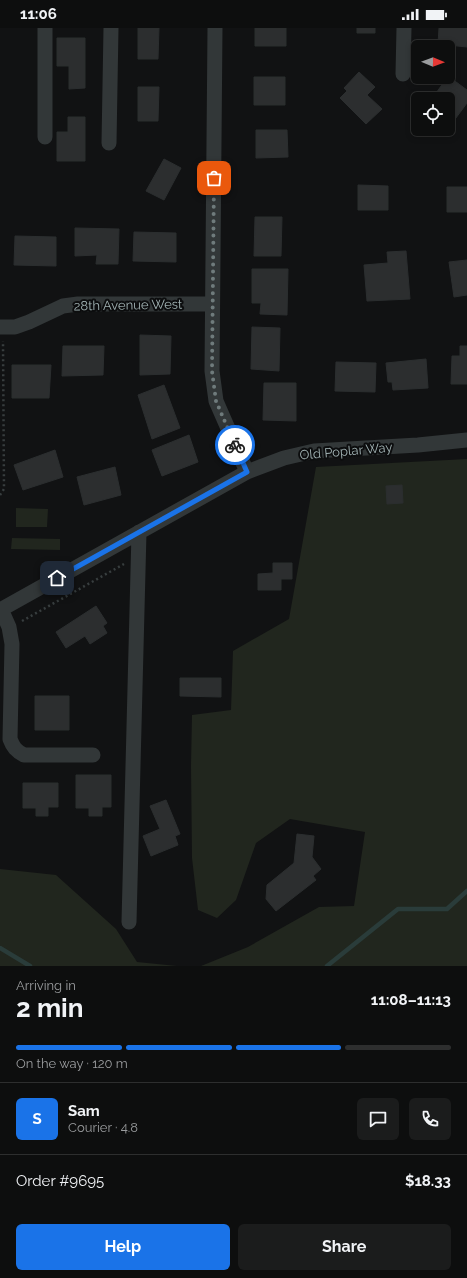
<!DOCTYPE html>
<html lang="en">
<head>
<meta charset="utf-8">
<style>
	:root { --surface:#0d0e0e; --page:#1b1c1c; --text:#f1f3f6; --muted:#9a9c9e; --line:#2d2e2e; --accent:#1a73e8 }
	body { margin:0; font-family:Raleway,sans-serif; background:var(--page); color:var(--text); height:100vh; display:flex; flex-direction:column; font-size:15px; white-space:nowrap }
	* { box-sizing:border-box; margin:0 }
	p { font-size:13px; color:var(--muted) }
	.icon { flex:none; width:22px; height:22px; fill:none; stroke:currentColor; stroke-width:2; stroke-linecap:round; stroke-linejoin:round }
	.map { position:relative; height:938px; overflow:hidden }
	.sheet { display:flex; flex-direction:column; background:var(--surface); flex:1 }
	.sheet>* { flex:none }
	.needle { width:26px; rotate:91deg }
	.tools { position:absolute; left:411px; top:12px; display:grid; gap:8px }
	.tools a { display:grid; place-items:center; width:44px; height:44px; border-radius:6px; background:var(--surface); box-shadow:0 2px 6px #0003,0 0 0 1px var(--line); font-size:20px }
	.pin { position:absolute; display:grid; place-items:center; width:34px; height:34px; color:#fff; margin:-17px; border-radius:8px; box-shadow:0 2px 6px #0006 }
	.courier { position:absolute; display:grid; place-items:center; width:40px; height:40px; margin:-20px; border:3px solid #1a73e8; border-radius:50%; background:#fff; color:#222; box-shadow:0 1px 5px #0007 }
	.summary em { font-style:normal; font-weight:700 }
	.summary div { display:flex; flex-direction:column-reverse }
	.summary { display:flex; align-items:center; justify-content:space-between; height:68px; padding:0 16px }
	h1 { font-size:26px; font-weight:700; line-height:30px }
	.bar { display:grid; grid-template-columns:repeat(4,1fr); gap:6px 4px; align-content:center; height:48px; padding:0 16px }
	.bar i { height:5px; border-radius:3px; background:var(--line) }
	.bar .current { background:var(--accent) }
	.bar p { grid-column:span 4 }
	.line { display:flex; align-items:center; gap:10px; padding:0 16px; border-top:1px solid var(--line) }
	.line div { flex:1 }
	.round { display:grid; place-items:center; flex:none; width:42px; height:42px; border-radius:6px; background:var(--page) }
	.action { display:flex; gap:8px; margin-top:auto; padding:8px 16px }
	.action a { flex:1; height:46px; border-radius:6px; background:var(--accent); color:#fff; font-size:16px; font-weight:700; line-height:46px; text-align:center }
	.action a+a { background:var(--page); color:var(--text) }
	.status { display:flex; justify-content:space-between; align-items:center; height:28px; padding:0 20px; background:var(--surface); direction:ltr }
	.status svg { height:11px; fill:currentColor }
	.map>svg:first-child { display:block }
	.green { fill:#21261e }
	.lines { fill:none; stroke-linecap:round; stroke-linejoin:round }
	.stream { stroke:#2a3c3a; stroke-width:4.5 }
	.building { fill:#2c2e2f; stroke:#2b2e2f }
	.path { stroke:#383e3f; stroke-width:2.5; stroke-dasharray:2 3; stroke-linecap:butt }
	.minor { stroke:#323738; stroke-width:15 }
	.done { stroke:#6f7b7c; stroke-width:4; stroke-dasharray:0 7.2 }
	.route { stroke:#1a73e8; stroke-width:5 }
	.labels { text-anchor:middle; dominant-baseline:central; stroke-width:4; stroke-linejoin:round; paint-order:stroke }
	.street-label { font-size:13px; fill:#a2b3b4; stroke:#0c0d0e }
</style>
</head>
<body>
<div class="status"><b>11:06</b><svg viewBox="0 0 49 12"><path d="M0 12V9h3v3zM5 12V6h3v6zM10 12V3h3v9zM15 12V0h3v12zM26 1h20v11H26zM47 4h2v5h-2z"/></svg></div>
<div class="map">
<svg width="467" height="938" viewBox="0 0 467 938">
	<rect width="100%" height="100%" fill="#111213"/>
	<path class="green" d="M467 431V938H201L248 919 319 879 354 878 365 804 290 791 256 815 236 872 217 890 198 882 192 830 191 738 192 687 231 682 233 623 289 591 316 439Z
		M16 480 48 481 47 499H16Z
		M12 510 60 511V522L11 521Z
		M0 841 56 847 116 901 137 934 177 938H0Z"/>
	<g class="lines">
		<path class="stream" d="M0 920 30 938
			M327 938 398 881H447L467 863"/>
	</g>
	<path class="building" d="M138 0H159L158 31H138Z
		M255 0H286V18H255Z
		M357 0H375V5H357Z
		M439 0H467V19L438 16Z
		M57 10H85V60L69 61V38H57Z
		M359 44 375 59 367 67 382 81 366 96 340 70 347 63 344 60Z
		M448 48 467 62V75L450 98 448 97V71H432Z
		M254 49H285V77H254Z
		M138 59H159L158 93H138Z
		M68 89H85V133H57V104H68Z
		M256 102H287L288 129 256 130Z
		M164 131 181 140 164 172 146 163Z
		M358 157 388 158V182H358Z
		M447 159H467V184H447Z
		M255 189H282L281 228H254Z
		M75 200 119 201 118 236H96L97 227 75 228Z
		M134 204 176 205V234L133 233Z
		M15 208 56 209V238L14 237Z
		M406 223 410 271 367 273 364 237 388 235 387 224Z
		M467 232V267L454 269 449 234Z
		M252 241H288L287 287 260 286 261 275H252Z
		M252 299 280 300 279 343 251 341Z
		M140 307 171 308 170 346 140 347Z
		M63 318H104L103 347 62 348Z
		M460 318H467V356H451L452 328H460Z
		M426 331 428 360 393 362 392 354H388L386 335Z
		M336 334 376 335 375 364 335 363Z
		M12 337H51L49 370H12Z
		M264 355H296V393L263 392Z
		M164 357 180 400 152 411 138 367Z
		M189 407 198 434 162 448 152 422Z
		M55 422 63 449 23 462 14 437Z
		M115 439 121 467 84 477 77 449Z
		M402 457 403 475 387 476 386 458Z
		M273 535H292V551H281V562H258V546L273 545Z
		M96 578 107 595 103 598 107 605 90 616 85 608 66 620 56 604Z
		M180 650H221V669L180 668Z
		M35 668H69V702H35Z
		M76 747H111V779H102V788H89V780H76Z
		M23 755H58V779H48V788H36V780H23Z
		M166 772 180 806 175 808 178 817 151 828 143 808 160 801 150 778Z
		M297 806 314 808 312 829 321 841 313 848 316 852 276 883 266 871 267 857 294 835Z"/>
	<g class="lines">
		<path class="path" d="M0 467 4 461 3 313
			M22 593 124 536"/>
		<path class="minor" d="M45 0V109
			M215 0 212 343 216 373 247 444
			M403 46 404 0
			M109 115 111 0
			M0 299H15L29 294 63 278 78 276H212
			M1 581 9 599 12 616 10 711C13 719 16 723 24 727H93
			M0 582 247 444 284 430 314 423 418 417 467 412
			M129 894 139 504"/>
	</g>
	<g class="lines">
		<path class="done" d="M214 150 212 343 216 373 235 417"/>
		<path class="route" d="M57 550 247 444 235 417"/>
	</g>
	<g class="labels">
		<g class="street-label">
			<text transform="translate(128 277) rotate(-1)">28th Avenue West</text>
			<text transform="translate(346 423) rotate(-5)">Old Poplar Way</text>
		</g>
	</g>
</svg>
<div class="tools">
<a><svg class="needle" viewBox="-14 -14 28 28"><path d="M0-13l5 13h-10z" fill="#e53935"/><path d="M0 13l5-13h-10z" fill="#9a9c9e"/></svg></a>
<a><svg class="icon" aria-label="locate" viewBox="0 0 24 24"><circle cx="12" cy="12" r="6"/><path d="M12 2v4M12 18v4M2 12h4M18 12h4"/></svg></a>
</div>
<div class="pin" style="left:214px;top:150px;background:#ea580c"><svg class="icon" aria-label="bag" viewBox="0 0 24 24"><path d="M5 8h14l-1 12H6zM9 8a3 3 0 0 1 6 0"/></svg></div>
<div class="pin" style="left:57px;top:550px;background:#1f2937"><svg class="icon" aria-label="home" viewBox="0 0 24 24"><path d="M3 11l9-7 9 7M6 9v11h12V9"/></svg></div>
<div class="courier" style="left:235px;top:417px"><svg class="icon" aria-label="bike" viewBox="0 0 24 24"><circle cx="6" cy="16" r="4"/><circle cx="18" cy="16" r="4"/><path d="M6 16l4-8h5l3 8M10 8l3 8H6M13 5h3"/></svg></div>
</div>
<section class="sheet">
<div class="summary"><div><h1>2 min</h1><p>Arriving in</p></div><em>11:08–11:13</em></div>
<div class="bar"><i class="current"></i><i class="current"></i><i class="current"></i><i></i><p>On the way · 120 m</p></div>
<div class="line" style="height:72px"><b class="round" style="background:var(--accent);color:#fff">S</b><div><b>Sam</b><p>Courier · 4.8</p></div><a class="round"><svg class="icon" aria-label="chat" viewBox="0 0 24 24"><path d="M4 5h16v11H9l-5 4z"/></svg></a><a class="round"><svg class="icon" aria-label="phone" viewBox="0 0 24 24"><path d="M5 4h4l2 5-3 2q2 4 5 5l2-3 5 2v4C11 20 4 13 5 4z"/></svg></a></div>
<div class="line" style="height:52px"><div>Order #9695</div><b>$18.33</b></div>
<div class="action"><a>Help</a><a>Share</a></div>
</section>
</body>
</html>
